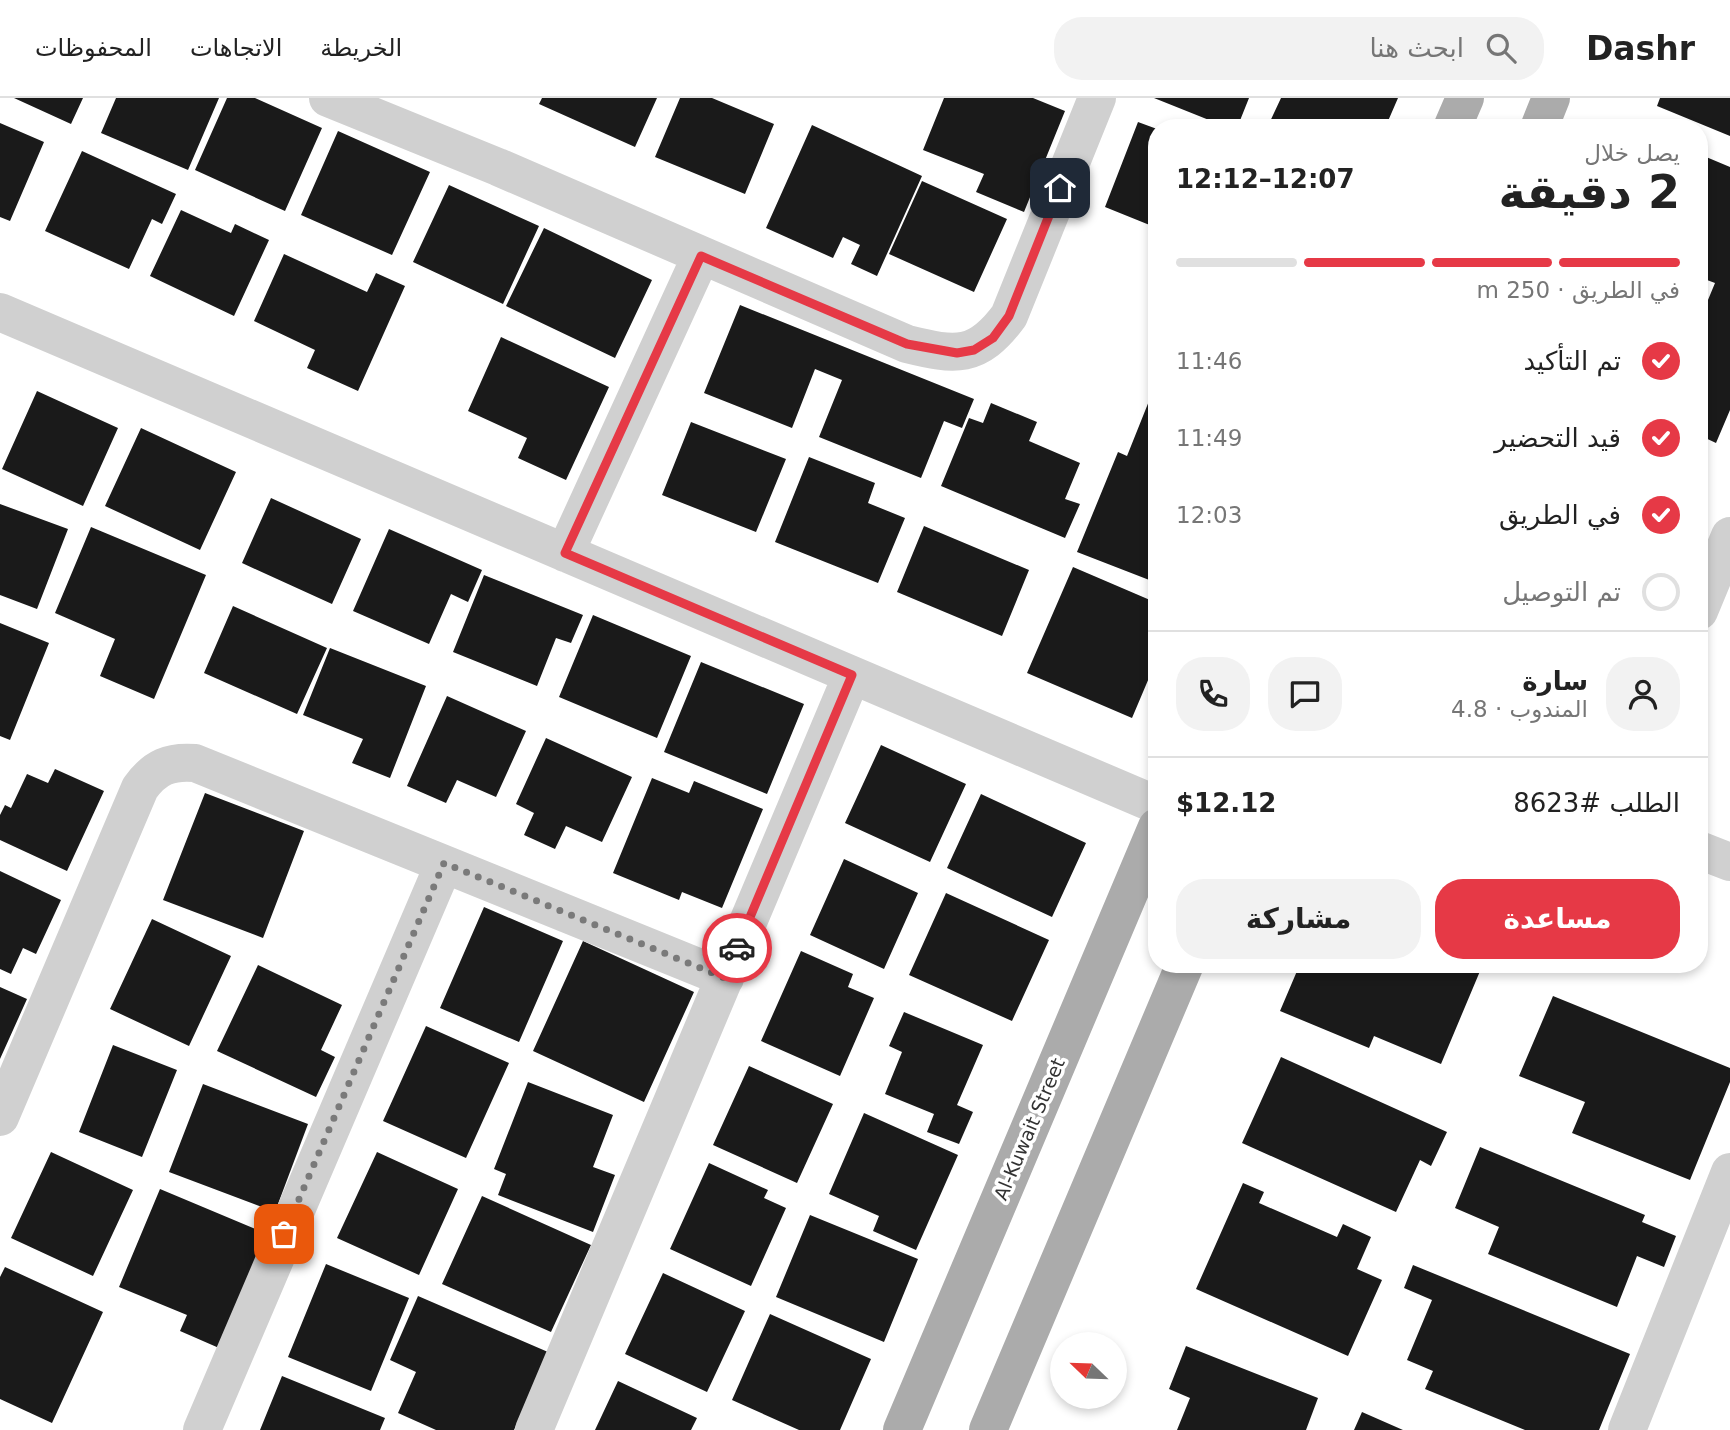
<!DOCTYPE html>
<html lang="ar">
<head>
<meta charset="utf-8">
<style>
	:root { --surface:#fff; --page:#f2f2f2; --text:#222; --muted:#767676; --line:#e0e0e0; --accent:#e63946 }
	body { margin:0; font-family:"DejaVu Sans","Noto Sans Arabic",sans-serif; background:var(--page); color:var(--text); direction:rtl; height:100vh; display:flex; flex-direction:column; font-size:26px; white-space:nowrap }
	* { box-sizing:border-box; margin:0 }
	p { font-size:23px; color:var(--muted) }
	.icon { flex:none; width:38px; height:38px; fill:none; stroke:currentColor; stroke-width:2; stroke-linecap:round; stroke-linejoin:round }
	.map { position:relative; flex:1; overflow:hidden; direction:ltr }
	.details { position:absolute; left:1148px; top:21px; width:560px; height:854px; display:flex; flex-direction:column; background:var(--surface); border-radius:28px; box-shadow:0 4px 10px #0003; direction:rtl }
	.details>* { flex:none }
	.needle { width:46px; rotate:293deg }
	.tools { position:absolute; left:1050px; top:1234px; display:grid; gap:14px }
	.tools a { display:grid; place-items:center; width:77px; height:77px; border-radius:50%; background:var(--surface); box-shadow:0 4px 10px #0003; font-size:35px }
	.pin { position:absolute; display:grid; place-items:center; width:60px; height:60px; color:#fff; margin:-30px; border-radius:14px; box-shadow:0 4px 10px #0006 }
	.courier { position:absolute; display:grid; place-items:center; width:70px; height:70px; margin:-35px; border:5px solid #e63946; border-radius:50%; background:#fff; color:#222; box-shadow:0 2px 9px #0007 }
	.overview em { font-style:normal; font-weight:700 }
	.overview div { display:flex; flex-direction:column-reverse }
	.overview { display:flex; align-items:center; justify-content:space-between; height:119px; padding:0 28px }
	h1 { font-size:46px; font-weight:700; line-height:52px }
	.bar { display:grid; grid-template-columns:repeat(4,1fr); gap:10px 7px; align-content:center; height:84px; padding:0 28px }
	.bar i { height:9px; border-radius:5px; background:var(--line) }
	.bar .selected { background:var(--accent) }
	.bar p { grid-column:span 4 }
	.line { display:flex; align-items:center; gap:18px; padding:0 28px; border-top:2px solid var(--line) }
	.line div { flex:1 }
	.round { display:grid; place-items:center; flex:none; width:74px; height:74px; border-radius:28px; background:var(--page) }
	ol { padding:0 28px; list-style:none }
	li { display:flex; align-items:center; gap:21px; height:77px }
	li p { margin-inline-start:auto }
	li .icon { padding:7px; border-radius:50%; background:var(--accent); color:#fff; stroke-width:4 }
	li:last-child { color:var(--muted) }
	li i { width:38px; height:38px; border:4px solid var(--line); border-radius:50% }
	.cta { display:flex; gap:14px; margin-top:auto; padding:14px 28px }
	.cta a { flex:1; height:80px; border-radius:28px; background:var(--accent); color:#fff; font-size:28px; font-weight:700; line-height:80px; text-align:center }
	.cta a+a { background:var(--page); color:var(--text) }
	header { display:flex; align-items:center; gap:42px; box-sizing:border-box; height:98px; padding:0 35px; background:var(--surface); border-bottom:2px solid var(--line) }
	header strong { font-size:33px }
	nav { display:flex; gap:38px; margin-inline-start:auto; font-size:24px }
	.search { width:490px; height:63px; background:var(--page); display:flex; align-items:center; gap:18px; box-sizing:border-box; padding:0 24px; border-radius:28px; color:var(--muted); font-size:26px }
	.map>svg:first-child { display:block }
	.building { fill:#1a1a1a }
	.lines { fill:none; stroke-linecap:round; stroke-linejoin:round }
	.minor { stroke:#d0d0d0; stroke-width:38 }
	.major { stroke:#ababab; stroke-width:38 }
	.done { stroke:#7a7a7a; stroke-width:7; stroke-dasharray:0 12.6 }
	.route { stroke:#e63946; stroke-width:9 }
	.labels { text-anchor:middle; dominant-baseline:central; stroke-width:7; stroke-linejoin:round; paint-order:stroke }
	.street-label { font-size:19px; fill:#333; stroke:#fff }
</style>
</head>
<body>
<header>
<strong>Dashr</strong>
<div class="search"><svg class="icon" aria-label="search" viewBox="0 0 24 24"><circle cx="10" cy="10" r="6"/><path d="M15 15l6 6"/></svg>ابحث هنا</div>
<nav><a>الخريطة</a><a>الاتجاهات</a><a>المحفوظات</a></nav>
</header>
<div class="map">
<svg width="1730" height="1332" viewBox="0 0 1730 1332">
	<rect width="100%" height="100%" fill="#fff"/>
	<path class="building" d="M14 0H83L71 26Z
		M116 0H219L188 72 101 35Z
		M227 0H255L322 30 285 113 195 72Z
		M542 0H657L635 49 539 6Z
		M680 0H712L774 26 745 96 655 59Z
		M944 0H1033L1065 13 1024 114 976 94 984 76 923 52Z
		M1154 0H1249L1237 30H1229Z
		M1281 0H1398L1385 30H1267Z
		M1660 0H1730V38L1657 8Z
		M1138 24 1157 31V130L1105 109Z
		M0 25 44 44 10 123 0 119Z
		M812 27 922 78 877 178 851 166 860 147 843 139 833 160 766 130Z
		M338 33 430 74 392 157 301 117Z
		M82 53 176 96 162 126 152 121 129 171 45 133Z
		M1699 56 1730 69V312L1716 345 1699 337V212L1703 214 1715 185 1699 179Z
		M922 83 1007 121 974 194 889 156Z
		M449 87 539 128 503 206 413 164Z
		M181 112 231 135 235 126 269 142 234 218 150 178Z
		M544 130 652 182 615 260 506 208Z
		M284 156 367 194 376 175 405 188 358 293 307 270 315 252 254 223Z
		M740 207 974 301 962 330 944 323 921 380 819 339 842 282 815 271 792 330 704 295Z
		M501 239 609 289 566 382 518 360 527 340 468 313Z
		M1157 283V485L1077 454 1118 354 1127 358Z
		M37 293 118 330 83 408 2 371Z
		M991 305 1037 324 1029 343 1080 365 1065 401 1080 406 1065 440 941 388 969 320 983 325Z
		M691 324 786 361 756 434 662 397Z
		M141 330 236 374 200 452 105 408Z
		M809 359 875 385 868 405 905 420 878 485 775 444Z
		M271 400 361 441 332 506 242 465Z
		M0 406 68 431 37 511 0 497Z
		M924 428 1029 472 1002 538 897 494Z
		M91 429 206 477 154 601 100 578 115 541 55 515Z
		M389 431 482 472 468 504 451 496 429 546 353 513Z
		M1073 469 1157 505V561L1132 620 1027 575Z
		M484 477 583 517 571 545 556 540 537 588 453 554Z
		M233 508 327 550 297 616 204 575Z
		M593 517 691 558 657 640 559 599Z
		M0 525 49 545 10 642 0 638Z
		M330 550 426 588 390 680 352 665 363 641 303 617Z
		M701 564 804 606 767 696 664 654Z
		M447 598 526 633 496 699 457 682 446 705 407 688Z
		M546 640 632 679 602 744 566 728 555 751 524 737 534 715 516 706Z
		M881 647 966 686 930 764 845 725Z
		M55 671 104 693 67 773 0 742V717L5 707 11 710 27 676 48 685Z
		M652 680 689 695 694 683 763 711 722 810 682 794 679 802 613 775Z
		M205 695 304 733 263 840 163 802Z
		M981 696 1086 745 1052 819 947 770Z
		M844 761 918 795 884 871 810 837Z
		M0 773 61 802 36 856 23 850 11 876 0 871Z
		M946 795 1049 842 1012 923 909 877Z
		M484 809 563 843 519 944 440 910Z
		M152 821 231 858 189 948 110 911Z
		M583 843 694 894 644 1004 533 953Z
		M801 853 853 876 848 889 874 900 840 978 761 943Z
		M1300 866H1483L1441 966 1374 938 1369 950 1280 913Z
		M258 867 342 907 321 952 335 959 316 999 217 953Z
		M0 889 27 901 0 961Z
		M1553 898 1730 970V984L1690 1082 1572 1035 1585 1004 1519 978Z
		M904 914 983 947 957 1007 973 1014 959 1046 927 1034 934 1016 885 996 902 954 889 948Z
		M426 928 509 965 466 1060 383 1023Z
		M113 947 177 972 142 1059 79 1034Z
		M1281 959 1447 1034 1431 1068 1420 1062 1396 1114 1242 1045Z
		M749 968 833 1006 797 1085 713 1047Z
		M528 984 613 1017 593 1069 615 1077 593 1134 498 1097 506 1076 494 1071Z
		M203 986 308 1026 275 1114 169 1074Z
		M864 1015 958 1057 916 1152 873 1133 879 1118 829 1096Z
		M1480 1049 1645 1117 1642 1124 1676 1138 1664 1169 1637 1158 1617 1209 1488 1156 1499 1129 1455 1110Z
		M51 1054 133 1092 93 1178 11 1140Z
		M377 1054 458 1091 419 1177 337 1140Z
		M709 1065 768 1092 764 1100 786 1110 751 1188 670 1151Z
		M1243 1085 1264 1094 1259 1105 1337 1139 1343 1126 1371 1139 1357 1171 1382 1182 1348 1258 1196 1191Z
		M160 1091 267 1136 219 1250 180 1233 187 1217 119 1189Z
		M482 1098 591 1147 551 1234 442 1186Z
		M810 1117 918 1161 884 1244 776 1199Z
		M326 1166 409 1200 371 1293 288 1259Z
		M1413 1167 1630 1256 1599 1332H1525L1425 1291 1433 1273 1407 1262 1432 1202 1404 1190Z
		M5 1169 103 1214 52 1325 0 1301V1179Z
		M663 1175 745 1213 707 1294 625 1256Z
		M418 1198 548 1254 514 1332H436L398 1315 416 1274 390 1262Z
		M770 1216 871 1261 840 1332H799L732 1302Z
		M1186 1248 1318 1300 1306 1332H1177L1190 1300 1169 1291Z
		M282 1278 385 1320 380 1332H260Z
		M618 1283 697 1320 691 1332H595Z
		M1362 1314 1403 1332H1354Z"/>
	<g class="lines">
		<path class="minor" d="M328 0 498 69 907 246C956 258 977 261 1009 218L1097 0
			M0 214 1157 707
			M565 455 701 158
			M1699 513 1730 438
			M1699 752 1730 764
			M0 1019 140 690C155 669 170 663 195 665L725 880
			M202 1332 444 766
			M534 1332 852 577
			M1627 1332 1730 1074"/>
		<path class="major" d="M1452 30 1465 0
			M1539 30 1551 0
			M902 1332 1157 729
			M988 1332 1185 866"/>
	</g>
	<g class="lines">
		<path class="done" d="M284 1136 444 765 725 880 737 850"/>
		<path class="route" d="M737 850 852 577 565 455 701 158 907 246 957 255 974 252 993 240 1009 218 1060 90"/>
	</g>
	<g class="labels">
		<g class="street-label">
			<text transform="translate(1029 1031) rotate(-67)">Al-Kuwait Street</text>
		</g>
	</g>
</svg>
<div class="tools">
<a><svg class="needle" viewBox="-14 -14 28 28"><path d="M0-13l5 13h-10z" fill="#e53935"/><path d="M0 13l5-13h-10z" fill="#767676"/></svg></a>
</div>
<div class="pin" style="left:284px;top:1136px;background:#ea580c"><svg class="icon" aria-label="bag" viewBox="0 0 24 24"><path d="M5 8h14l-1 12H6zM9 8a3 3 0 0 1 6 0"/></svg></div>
<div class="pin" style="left:1060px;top:90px;background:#1f2937"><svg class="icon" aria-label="home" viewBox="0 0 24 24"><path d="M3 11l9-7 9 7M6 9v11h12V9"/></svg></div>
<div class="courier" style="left:737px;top:850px"><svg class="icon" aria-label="car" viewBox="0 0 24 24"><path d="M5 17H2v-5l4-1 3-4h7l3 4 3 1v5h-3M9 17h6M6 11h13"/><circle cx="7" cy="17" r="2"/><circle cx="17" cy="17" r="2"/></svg></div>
<section class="details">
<div class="overview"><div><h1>2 دقيقة</h1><p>يصل خلال</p></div><em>12:07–12:12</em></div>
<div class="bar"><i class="selected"></i><i class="selected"></i><i class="selected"></i><i></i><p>في الطريق · 250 m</p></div>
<ol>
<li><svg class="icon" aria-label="check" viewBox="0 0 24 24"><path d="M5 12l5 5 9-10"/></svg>تم التأكيد<p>11:46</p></li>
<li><svg class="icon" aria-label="check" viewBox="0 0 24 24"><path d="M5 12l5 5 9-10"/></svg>قيد التحضير<p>11:49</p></li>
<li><svg class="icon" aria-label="check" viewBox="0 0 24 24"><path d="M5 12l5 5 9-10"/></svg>في الطريق<p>12:03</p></li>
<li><i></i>تم التوصيل</li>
</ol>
<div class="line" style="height:126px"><a class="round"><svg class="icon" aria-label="person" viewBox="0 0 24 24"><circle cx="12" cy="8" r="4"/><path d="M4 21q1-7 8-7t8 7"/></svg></a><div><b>سارة</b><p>المندوب · 4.8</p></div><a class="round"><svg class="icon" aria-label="chat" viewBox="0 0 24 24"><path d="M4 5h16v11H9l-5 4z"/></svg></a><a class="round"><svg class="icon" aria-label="phone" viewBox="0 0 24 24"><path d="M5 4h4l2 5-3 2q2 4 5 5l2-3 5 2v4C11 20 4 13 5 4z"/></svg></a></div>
<div class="line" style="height:91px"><div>الطلب #8623</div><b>$12.12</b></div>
<div class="cta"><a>مساعدة</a><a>مشاركة</a></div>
</section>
</div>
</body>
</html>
